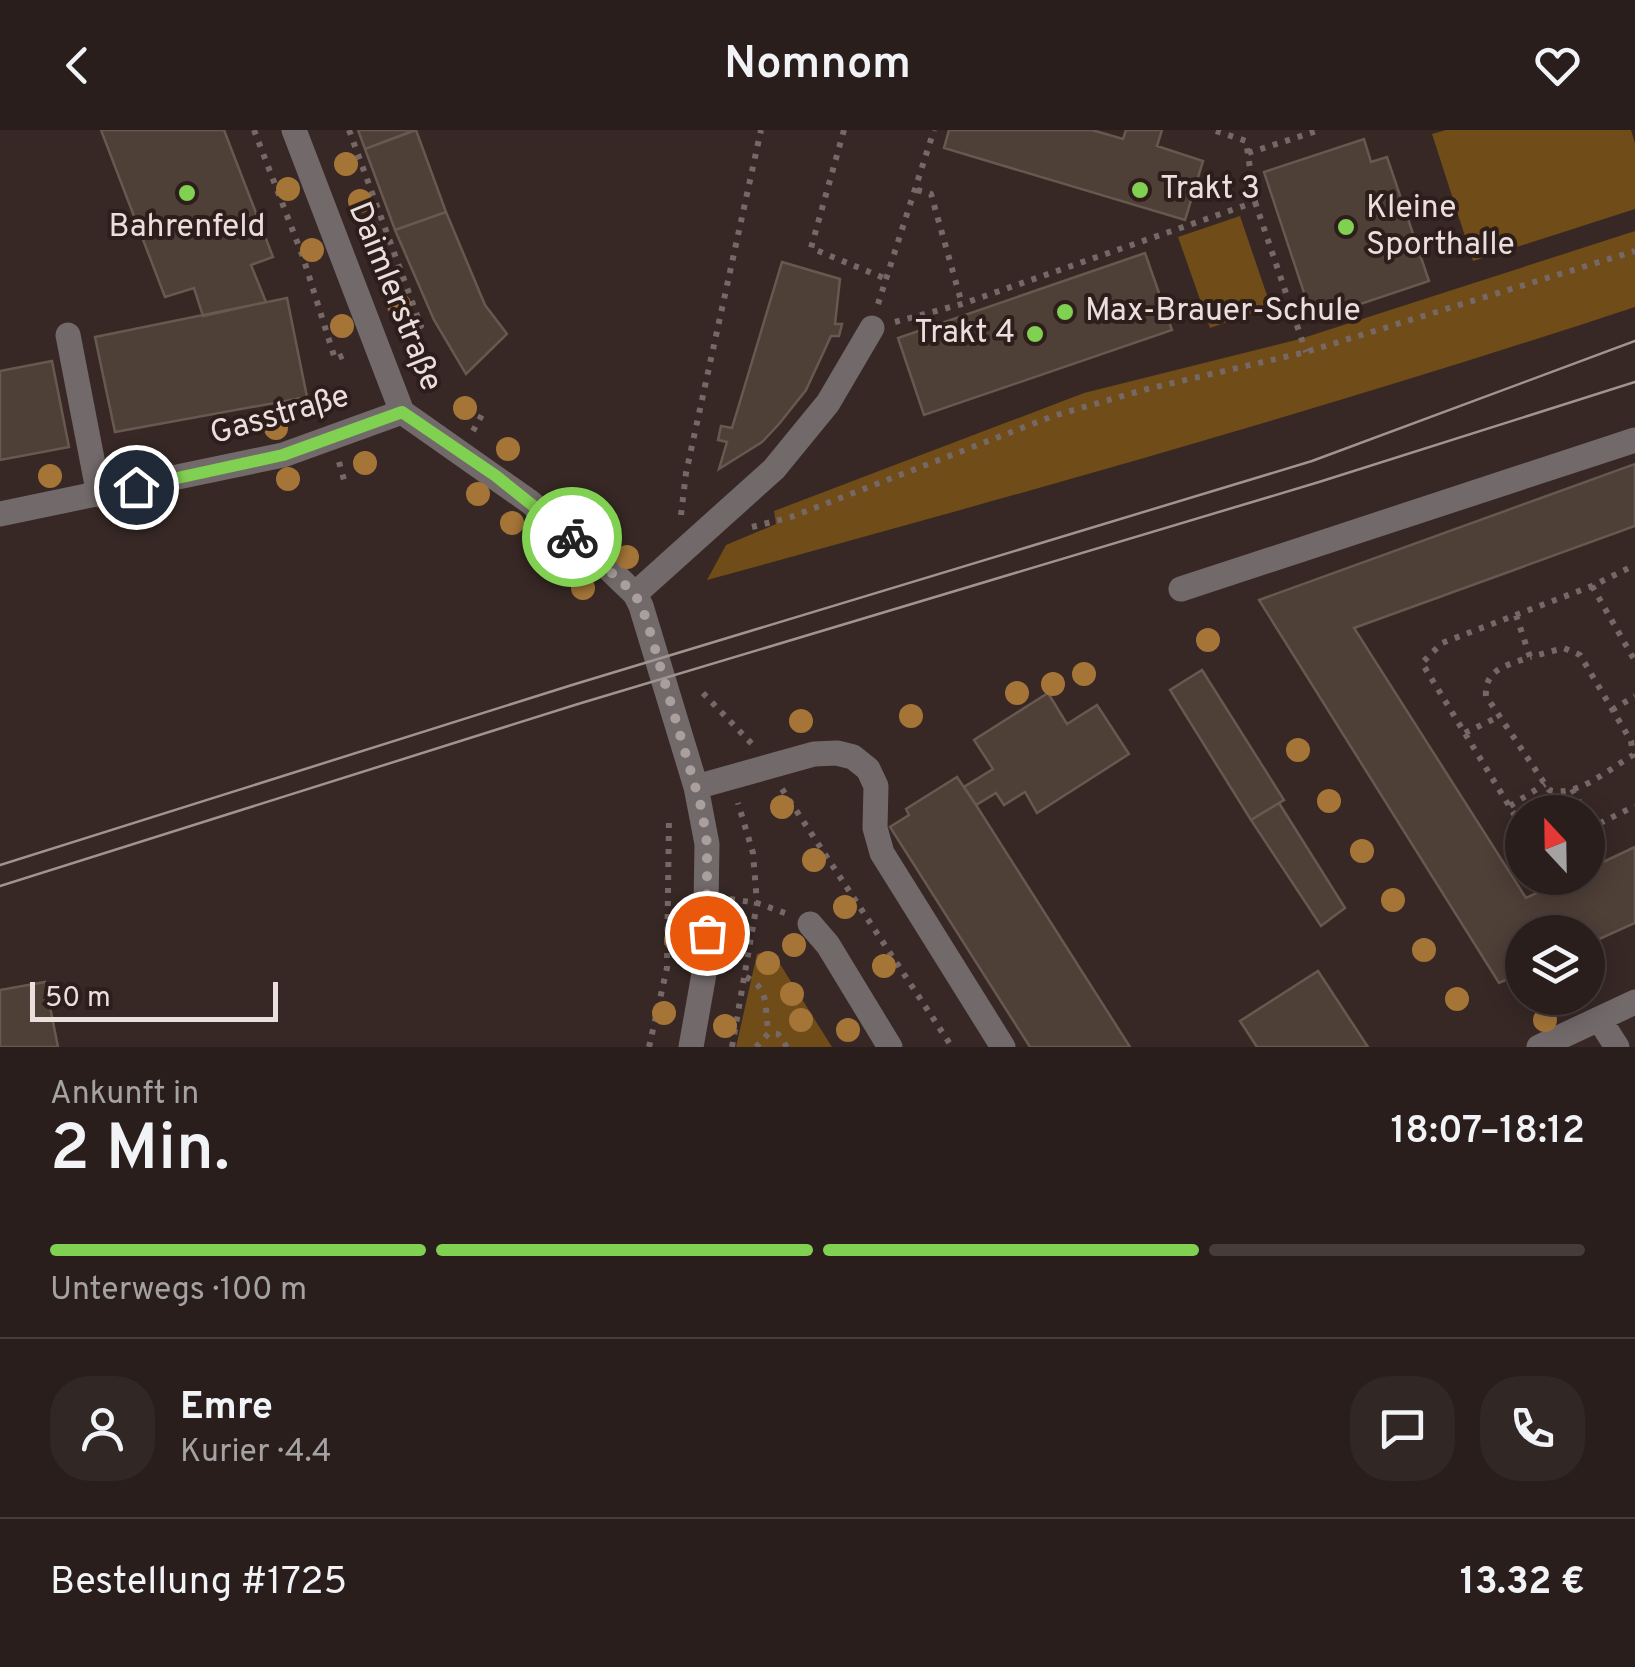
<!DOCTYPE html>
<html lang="de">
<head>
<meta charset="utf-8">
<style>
	:root { --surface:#291e1c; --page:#312725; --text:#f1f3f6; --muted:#a5a2a3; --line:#453c3b; --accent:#80d051 }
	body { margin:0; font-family:Overpass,sans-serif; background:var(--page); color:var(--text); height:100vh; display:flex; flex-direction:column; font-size:38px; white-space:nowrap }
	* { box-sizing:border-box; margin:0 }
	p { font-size:32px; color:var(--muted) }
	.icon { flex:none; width:55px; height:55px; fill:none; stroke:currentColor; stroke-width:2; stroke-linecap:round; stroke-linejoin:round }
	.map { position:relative; height:917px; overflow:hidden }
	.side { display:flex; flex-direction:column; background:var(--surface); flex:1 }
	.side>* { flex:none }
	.needle { width:65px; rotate:338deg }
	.fabs { position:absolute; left:1505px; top:665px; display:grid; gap:20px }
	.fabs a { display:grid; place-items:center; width:100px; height:100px; border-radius:50%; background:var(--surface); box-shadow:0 5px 25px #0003,0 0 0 2px var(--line); font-size:50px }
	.scale { position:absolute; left:30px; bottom:25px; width:248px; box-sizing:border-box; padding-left:10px; border:5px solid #eadfdd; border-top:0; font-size:28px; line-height:35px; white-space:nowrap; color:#eadfdd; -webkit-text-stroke:8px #2d1e1b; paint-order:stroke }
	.pin { position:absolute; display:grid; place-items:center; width:85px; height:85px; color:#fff; margin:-42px; border:5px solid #fff; border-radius:50%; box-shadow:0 2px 10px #0007 }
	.courier { position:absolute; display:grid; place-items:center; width:100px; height:100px; margin:-50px; border:8px solid #80d051; border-radius:50%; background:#fff; color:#222; box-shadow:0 2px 12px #0007 }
	.summary em { font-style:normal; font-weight:600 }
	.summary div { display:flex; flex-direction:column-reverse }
	.summary { display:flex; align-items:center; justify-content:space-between; height:170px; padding:0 50px }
	h1 { font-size:65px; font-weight:600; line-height:75px }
	.bar { display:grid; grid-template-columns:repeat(4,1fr); gap:15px 10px; align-content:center; height:120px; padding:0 50px }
	.bar i { height:12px; border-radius:8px; background:var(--line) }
	.bar .selected { background:var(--accent) }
	.bar p { grid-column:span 4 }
	.line { display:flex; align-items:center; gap:25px; padding:0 50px; border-top:2px solid var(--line) }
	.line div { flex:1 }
	.round { display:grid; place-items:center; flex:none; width:105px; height:105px; border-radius:40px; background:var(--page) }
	header { display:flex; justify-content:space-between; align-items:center; height:130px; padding:0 50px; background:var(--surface); font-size:45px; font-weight:600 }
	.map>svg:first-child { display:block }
	.green { fill:#6f4c18 }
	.building { fill:#4e3f37; stroke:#685950; stroke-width:2.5 }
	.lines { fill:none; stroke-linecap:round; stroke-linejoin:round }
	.path { stroke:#766866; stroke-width:6; stroke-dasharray:5 8; stroke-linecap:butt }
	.minor { stroke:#72696a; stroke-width:25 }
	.tram { stroke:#a09491; stroke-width:2.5 }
	.tree { fill:#a57538 }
	.done { stroke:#ab9f9d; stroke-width:10; stroke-dasharray:0 18 }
	.route { stroke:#80d051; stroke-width:12 }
	.poi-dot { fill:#80d051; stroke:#2d1e1b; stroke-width:4 }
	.labels { text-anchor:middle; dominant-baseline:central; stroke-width:8; stroke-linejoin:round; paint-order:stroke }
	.poi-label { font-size:32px; fill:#eadfdd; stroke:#2d1e1b; text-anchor:start }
	.street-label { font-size:32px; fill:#eadfdd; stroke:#2d1e1b }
</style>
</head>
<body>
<header><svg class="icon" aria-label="back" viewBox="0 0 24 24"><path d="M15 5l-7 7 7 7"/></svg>Nomnom<svg class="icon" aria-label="heart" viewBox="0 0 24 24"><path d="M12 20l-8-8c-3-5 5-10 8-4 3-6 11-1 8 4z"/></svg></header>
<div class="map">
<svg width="1635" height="917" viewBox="0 0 1635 917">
	<rect width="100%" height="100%" fill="#372825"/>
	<path class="green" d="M1446 0H1631L1635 13V79L1473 131 1432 4Z
		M1240 86 1271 177 1210 198 1178 107Z
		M1635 101V177C1329 278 1018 365 707 450L726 415 776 394 774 381 1084 263 1300 209Z
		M766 821 775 826 832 917H736L757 824Z"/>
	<path class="building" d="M101 0H224L273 127 251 135 266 172 203 186 194 158 165 167Z
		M358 0H415L365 19Z
		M416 0 446 82 395 100 365 19Z
		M949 0H1092L1123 9 1126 0H1162L1157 16 1203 31 1185 90 944 18Z
		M1364 9 1371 32 1387 27 1429 151 1313 190 1264 42Z
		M446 82 485 175 507 204 466 244 434 190 395 100Z
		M1145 123 1172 200 924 285 898 208Z
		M782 132 840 149 835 194H842L839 206H831L806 260 779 294 762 312 719 339 727 312 718 310 721 296 732 298Z
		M287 168 307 267 115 302 95 207Z
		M52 231 69 317 0 330V241Z
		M1635 334V396L1354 498 1526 768 1569 748H1588V739L1635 717V793L1588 814V802H1522V843L1499 853 1259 470Z
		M1202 540 1284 670 1251 690 1170 560Z
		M1048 563 1067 594 1097 575 1129 624 1037 683 1025 662 1004 675 996 663 976 675 964 657 993 639 974 610Z
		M957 647 976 675 1130 917H1030L890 697 909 685 906 679Z
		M1279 673 1345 778 1321 796 1251 690Z
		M1318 841 1368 917H1257L1240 891Z
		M45 852 58 917H0V860Z"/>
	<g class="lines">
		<path class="path" d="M254 0 303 127 335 229 349 223
			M349 0 421 196 398 205
			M844 0 811 118 884 148
			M1248 23 1320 0
			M917 60 931 64 962 174
			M1255 72 1306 222
			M878 174 934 0
			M895 192 962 174 1255 72 1246 11 1213 0
			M473 301 484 281
			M339 332 344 350
			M681 385 686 343 761 0
			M752 397 791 387 1053 286 1147 259 1306 222 1635 121
			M1592 456 1635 531
			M1516 485 1530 527C1508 535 1484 539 1486 566L1549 660C1577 668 1609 639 1633 625L1631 611 1580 525 1564 518 1530 527
			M703 563 753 615
			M1612 580 1635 566
			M1465 603 1500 586
			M782 659 952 917
			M1572 659 1585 682
			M1510 676 1545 654
			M1522 697 1422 533 1442 513 1592 456 1635 435
			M1588 699 1635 676
			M730 769 757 773 785 783
			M746 847C772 860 763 879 769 903
			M649 917 667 838 669 687
			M732 917 757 773 753 723 738 673
			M756 917 769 903 778 904 787 917"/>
		<path class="minor" d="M294 0 402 282 530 372 608 438 635 464 641 476 696 657 707 714 705 838 691 917
			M68 205 99 365
			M0 384 283 325 402 282
			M1181 459 1635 310
			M635 464 774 339 828 273 872 198
			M696 657 814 624 837 623 853 627 868 639 876 656 875 698 882 723 1003 917
			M810 794 828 815 890 917
			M1599 889 1617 917
			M1539 917 1635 872"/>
		<path class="tram" d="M0 735 572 555 1312 331 1635 211
			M0 756 578 574 1319 352 1635 252"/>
	</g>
	<g class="tree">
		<circle cx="346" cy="34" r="12"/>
		<circle cx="288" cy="59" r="12"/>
		<circle cx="360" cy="71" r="12"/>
		<circle cx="368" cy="101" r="12"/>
		<circle cx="312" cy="120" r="12"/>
		<circle cx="399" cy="175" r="12"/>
		<circle cx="342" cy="196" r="12"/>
		<circle cx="465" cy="278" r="12"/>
		<circle cx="276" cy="298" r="12"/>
		<circle cx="508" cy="319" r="12"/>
		<circle cx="134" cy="329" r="12"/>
		<circle cx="365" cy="333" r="12"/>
		<circle cx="50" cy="346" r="12"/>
		<circle cx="288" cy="349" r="12"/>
		<circle cx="478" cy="364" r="12"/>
		<circle cx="568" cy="371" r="12"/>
		<circle cx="161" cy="376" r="12"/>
		<circle cx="512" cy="393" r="12"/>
		<circle cx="595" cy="397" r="12"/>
		<circle cx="627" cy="427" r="12"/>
		<circle cx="583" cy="458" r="12"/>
		<circle cx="1208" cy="510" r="12"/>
		<circle cx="1084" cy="544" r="12"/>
		<circle cx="1053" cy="554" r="12"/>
		<circle cx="1017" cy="563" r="12"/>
		<circle cx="911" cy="586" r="12"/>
		<circle cx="801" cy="591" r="12"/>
		<circle cx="1298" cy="620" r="12"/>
		<circle cx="1329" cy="671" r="12"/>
		<circle cx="782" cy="677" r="12"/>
		<circle cx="1362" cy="721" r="12"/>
		<circle cx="814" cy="730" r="12"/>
		<circle cx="1393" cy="770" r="12"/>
		<circle cx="845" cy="777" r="12"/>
		<circle cx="676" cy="810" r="12"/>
		<circle cx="794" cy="815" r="12"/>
		<circle cx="734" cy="817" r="12"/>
		<circle cx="1424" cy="820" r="12"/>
		<circle cx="768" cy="833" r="12"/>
		<circle cx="884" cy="836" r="12"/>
		<circle cx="792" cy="864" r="12"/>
		<circle cx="1457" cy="869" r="12"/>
		<circle cx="664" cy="883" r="12"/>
		<circle cx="801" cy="890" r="12"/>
		<circle cx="1545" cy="890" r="12"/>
		<circle cx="725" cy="896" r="12"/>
		<circle cx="848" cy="900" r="12"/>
	</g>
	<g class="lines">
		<path class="done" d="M572 407 635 464 646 488 702 680 707 714V803"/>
		<path class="route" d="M136 357 283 325 402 282 496 346 572 407"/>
	</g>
	<g class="poi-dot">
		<circle cx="1140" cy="60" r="10"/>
		<circle cx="187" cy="63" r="10"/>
		<circle cx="1346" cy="97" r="10"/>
		<circle cx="1065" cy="182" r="10"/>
		<circle cx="1035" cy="204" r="10"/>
	</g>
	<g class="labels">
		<g class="poi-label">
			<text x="1160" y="60">Trakt 3</text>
			<text x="1366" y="79">Kleine<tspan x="1366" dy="37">Sporthalle</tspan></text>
			<text x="187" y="98" text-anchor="middle">Bahrenfeld</text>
			<text x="1085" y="182">Max-Brauer-Schule</text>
			<text x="1015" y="204" text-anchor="end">Trakt 4</text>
		</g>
		<g class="street-label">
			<text transform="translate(394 167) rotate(68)">Daimlerstraße</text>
			<text transform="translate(280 286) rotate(-16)">Gasstraße</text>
		</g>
	</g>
</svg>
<div class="fabs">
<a><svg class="needle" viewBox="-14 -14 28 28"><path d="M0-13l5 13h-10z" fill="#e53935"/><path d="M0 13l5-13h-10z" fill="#a5a2a3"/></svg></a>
<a><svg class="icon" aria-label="layers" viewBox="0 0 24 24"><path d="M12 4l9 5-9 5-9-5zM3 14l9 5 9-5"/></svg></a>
</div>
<div class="scale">50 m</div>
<div class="pin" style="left:707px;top:803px;background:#ea580c"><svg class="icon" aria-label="bag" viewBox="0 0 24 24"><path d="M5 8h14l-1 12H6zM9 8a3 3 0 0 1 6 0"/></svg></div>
<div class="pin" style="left:136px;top:357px;background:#1f2937"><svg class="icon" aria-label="home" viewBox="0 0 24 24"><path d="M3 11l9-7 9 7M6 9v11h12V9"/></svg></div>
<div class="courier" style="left:572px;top:407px"><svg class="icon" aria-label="bike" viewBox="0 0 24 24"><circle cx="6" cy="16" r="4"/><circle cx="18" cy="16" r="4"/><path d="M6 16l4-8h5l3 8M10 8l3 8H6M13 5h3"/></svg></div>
</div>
<section class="side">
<div class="summary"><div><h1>2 Min.</h1><p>Ankunft in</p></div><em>18:07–18:12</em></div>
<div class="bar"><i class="selected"></i><i class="selected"></i><i class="selected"></i><i></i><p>Unterwegs · 100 m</p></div>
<div class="line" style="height:180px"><a class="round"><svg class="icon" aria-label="person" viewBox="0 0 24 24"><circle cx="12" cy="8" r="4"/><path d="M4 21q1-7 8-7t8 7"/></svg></a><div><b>Emre</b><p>Kurier · 4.4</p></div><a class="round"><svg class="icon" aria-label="chat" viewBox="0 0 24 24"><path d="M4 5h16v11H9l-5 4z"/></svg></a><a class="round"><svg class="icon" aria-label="phone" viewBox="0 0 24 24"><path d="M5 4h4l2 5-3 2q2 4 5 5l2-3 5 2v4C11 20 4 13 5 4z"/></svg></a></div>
<div class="line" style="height:130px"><div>Bestellung #1725</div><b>13.32 €</b></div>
</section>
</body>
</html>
